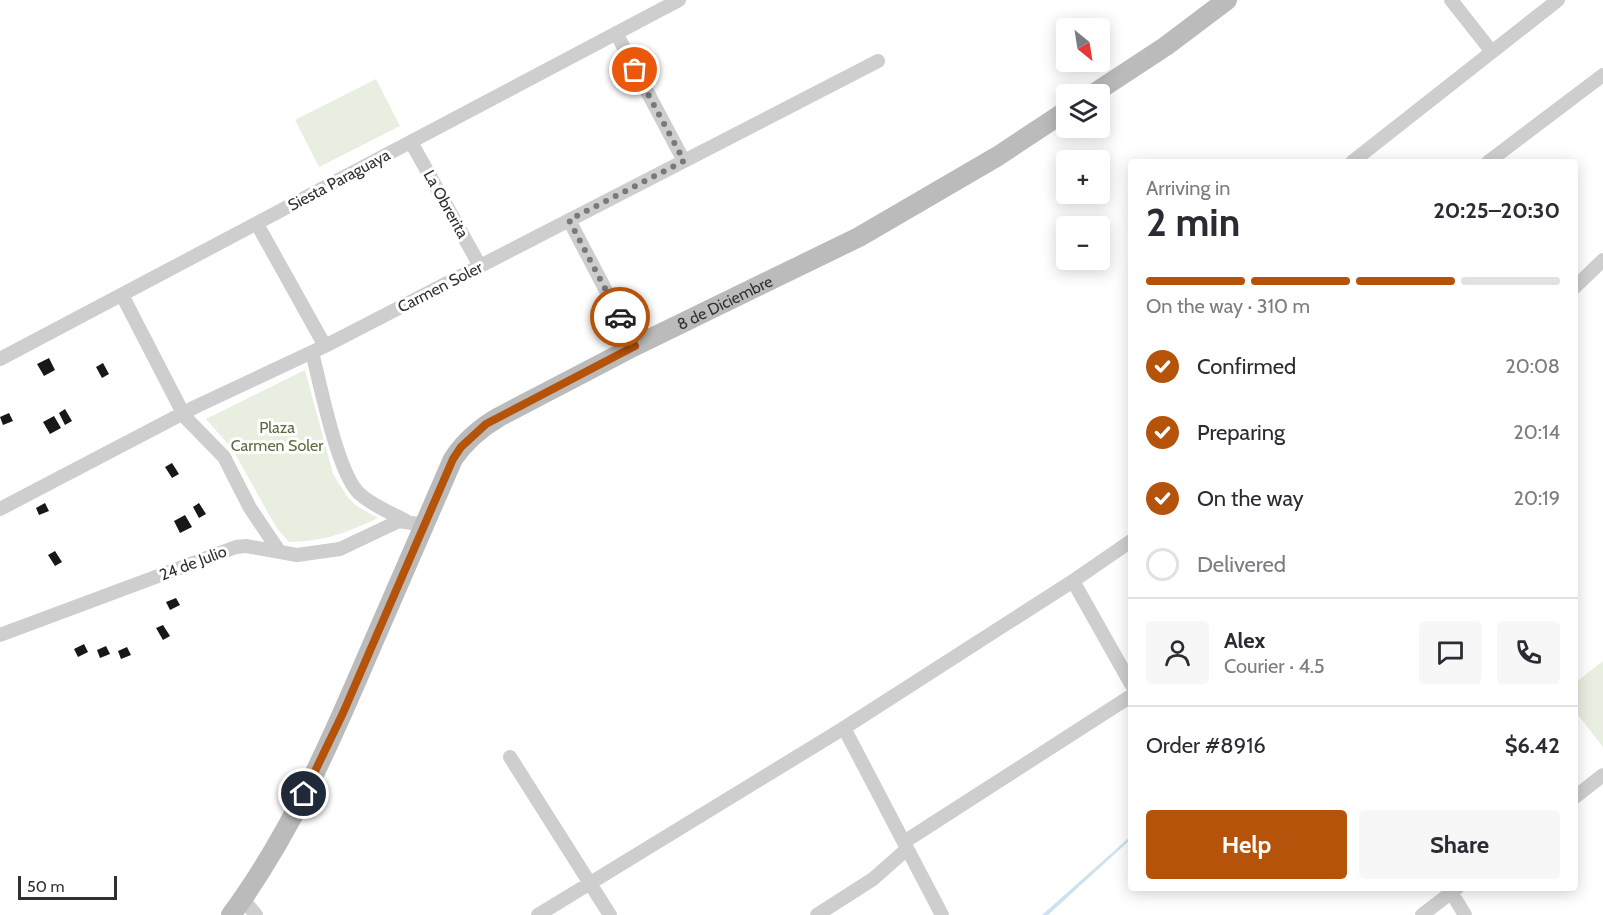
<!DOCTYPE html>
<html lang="en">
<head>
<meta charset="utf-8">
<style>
	:root { --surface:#fff; --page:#f7f7f7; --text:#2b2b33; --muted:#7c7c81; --line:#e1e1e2; --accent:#b45309 }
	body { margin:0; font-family:Cabin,sans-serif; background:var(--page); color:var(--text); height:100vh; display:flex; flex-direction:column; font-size:22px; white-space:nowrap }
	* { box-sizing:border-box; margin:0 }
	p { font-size:20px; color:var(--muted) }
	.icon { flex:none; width:33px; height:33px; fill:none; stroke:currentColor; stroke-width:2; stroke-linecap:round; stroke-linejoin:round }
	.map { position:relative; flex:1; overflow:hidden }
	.panel { position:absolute; left:1128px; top:159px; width:450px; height:732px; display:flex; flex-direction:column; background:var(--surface); border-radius:6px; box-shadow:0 3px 15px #0003 }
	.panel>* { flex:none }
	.needle { width:39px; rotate:150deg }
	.buttons { position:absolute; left:1056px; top:18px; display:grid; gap:12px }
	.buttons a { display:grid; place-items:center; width:54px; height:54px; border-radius:6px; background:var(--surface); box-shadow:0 3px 15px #0003; font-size:30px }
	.scale { position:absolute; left:18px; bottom:15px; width:99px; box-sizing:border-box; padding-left:6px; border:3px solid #313131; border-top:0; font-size:16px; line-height:21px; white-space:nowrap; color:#313131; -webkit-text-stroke:4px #fff; paint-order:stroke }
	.pin { position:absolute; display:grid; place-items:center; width:51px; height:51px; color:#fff; margin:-26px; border:3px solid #fff; border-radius:50%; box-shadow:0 2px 6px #0007 }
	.courier { position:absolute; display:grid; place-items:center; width:60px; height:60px; margin:-30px; border:4px solid #b45309; border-radius:50%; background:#fff; color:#222; box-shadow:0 2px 8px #0007 }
	.summary em { font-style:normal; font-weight:700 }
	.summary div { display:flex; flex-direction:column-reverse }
	.summary { display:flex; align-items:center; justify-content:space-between; height:102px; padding:0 18px }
	h1 { font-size:39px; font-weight:700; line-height:45px }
	.bar { display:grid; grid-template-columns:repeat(4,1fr); gap:9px 6px; align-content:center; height:72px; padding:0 18px }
	.bar i { height:8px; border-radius:4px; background:var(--line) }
	.bar .current { background:var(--accent) }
	.bar p { grid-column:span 4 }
	.line { display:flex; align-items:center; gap:15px; padding:0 18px; border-top:2px solid var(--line) }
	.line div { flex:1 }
	.round { display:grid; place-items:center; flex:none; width:63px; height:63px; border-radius:6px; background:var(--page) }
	ol { padding:0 18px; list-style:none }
	li { display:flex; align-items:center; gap:18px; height:66px }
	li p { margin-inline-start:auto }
	li .icon { padding:6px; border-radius:50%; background:var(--accent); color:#fff; stroke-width:4 }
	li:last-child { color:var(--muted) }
	li i { width:33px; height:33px; border:3px solid var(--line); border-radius:50% }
	.button { display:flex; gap:12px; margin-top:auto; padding:12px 18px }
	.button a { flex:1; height:69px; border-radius:6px; background:var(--accent); color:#fff; font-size:24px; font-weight:700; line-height:69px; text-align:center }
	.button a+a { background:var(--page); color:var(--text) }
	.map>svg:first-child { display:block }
	.green { fill:#e8eee0 }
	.water { fill:#cce2ee }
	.building { fill:#181818 }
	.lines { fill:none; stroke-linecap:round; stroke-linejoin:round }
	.street { stroke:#cecece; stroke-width:14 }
	.secondary { stroke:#bbb; stroke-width:20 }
	.done { stroke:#797979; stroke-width:6; stroke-dasharray:0 10.8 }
	.route { stroke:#b45309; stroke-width:8 }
	.labels { text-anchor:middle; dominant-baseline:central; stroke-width:6; stroke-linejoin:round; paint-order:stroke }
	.street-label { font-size:16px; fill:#313131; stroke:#fff }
	.park-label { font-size:16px; fill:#566f3c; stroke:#fff }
</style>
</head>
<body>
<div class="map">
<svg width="1603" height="915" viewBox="0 0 1603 915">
	<rect width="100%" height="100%" fill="#fff"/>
	<path class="green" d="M376 79 400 126 319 167 295 120Z
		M305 370 333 474 348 498 358 507 378 518C345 533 326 541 289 542L276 527 233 450 206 419Z
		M1603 661V747L1575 711V683Z"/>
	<path class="water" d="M1131 836V839L1048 915H1042Z"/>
	<path class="building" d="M49 358 55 370 44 376 37 364Z
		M103 363 109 374 102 378 96 367Z
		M65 409 72 421 65 425 59 413Z
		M9 413 13 421 3 425 0 417Z
		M54 416 61 428 50 434 43 422Z
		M172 463 179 474 172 478 165 467Z
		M45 503 49 511 39 515 36 508Z
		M199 503 206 514 199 518 193 507Z
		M185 515 192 527 180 533 174 521Z
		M55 551 62 562 55 566 48 555Z
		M176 598 180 605 170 610 166 602Z
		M163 625 170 636 163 640 156 628Z
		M84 644 88 652 78 657 74 649Z
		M106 646 110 654 100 658 97 650Z
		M127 647 131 655 121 659 118 651Z"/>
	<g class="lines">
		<path class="street" d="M1451 0 1492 52
			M616 33 684 161
			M411 142 480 266
			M1352 162 1558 0
			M1488 162 1603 75
			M569 220 635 346
			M257 224 325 346
			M1575 287 1603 260
			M122 295 185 417 224 457 250 508 279 551
			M312 352C320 383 338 477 361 495 374 506 391 513 406 521
			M0 359 679 0
			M0 509 195 407 325 346 878 61
			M1073 581 1131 684
			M0 635 236 547 246 546 297 555 340 549 399 521 424 525
			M844 728 942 915
			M510 757 610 915
			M1575 797 1603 775
			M904 842 1131 696
			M1451 892 1465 915
			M243 899 256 915
			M538 915 844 728 1073 581 1131 541
			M817 915 873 879 907 849
			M1422 915 1457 888"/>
		<g class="secondary">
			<path d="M1093 94 1166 46 1227 0"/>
			<path id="s1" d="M231 915C290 835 330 743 369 652 397 588 425 523 453 459 465 441 480 428 499 417L635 346 859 237 998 156 1066 111"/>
		</g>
	</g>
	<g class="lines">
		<path class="done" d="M620 317 569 220 684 161 635 70"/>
		<path class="route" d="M304 794 343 713 453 459 461 447 486 424 635 346 620 317"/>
	</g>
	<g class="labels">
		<g class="street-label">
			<text transform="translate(339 180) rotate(-28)">Siesta Paraguaya</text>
			<text transform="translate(446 204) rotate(61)">La Obrerita</text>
			<text transform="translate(440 287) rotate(-27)">Carmen Soler</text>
			<text stroke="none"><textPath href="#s1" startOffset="824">8 de Diciembre</textPath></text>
			<text transform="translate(193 563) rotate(-21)">24 de Julio</text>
		</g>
		<g class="park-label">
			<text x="277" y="427">Plaza<tspan x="277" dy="18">Carmen Soler</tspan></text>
		</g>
	</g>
</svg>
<div class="buttons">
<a><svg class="needle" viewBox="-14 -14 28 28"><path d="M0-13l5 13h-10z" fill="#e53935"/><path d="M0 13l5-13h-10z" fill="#7c7c81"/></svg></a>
<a><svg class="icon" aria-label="layers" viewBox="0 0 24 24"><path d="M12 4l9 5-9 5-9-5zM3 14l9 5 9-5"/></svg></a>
<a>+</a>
<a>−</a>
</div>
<div class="scale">50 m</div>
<div class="pin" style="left:635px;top:70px;background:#ea580c"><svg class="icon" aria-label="bag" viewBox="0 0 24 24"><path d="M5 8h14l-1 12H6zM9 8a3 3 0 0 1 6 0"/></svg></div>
<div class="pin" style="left:304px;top:794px;background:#1f2937"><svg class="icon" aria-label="home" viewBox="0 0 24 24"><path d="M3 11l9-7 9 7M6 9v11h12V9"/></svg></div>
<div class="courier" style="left:620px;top:317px"><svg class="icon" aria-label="car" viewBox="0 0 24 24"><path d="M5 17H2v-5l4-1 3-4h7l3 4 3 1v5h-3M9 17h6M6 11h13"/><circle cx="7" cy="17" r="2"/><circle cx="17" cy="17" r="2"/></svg></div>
<section class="panel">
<div class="summary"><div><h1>2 min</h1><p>Arriving in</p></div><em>20:25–20:30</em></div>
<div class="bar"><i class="current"></i><i class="current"></i><i class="current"></i><i></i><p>On the way · 310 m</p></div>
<ol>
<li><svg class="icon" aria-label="check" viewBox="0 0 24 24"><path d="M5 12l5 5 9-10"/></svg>Confirmed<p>20:08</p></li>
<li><svg class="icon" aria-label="check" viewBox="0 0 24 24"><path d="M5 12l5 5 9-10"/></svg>Preparing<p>20:14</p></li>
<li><svg class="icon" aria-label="check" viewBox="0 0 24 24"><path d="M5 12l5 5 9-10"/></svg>On the way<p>20:19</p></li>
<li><i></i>Delivered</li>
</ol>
<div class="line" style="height:108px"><a class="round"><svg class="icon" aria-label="person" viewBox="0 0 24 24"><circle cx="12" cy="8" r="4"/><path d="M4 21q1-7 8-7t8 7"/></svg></a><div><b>Alex</b><p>Courier · 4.5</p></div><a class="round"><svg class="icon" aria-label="chat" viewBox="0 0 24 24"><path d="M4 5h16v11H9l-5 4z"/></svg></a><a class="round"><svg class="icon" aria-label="phone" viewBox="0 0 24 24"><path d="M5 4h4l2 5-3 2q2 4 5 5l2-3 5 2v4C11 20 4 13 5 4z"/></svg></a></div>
<div class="line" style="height:78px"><div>Order #8916</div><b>$6.42</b></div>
<div class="button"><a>Help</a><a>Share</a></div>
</section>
</div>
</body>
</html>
